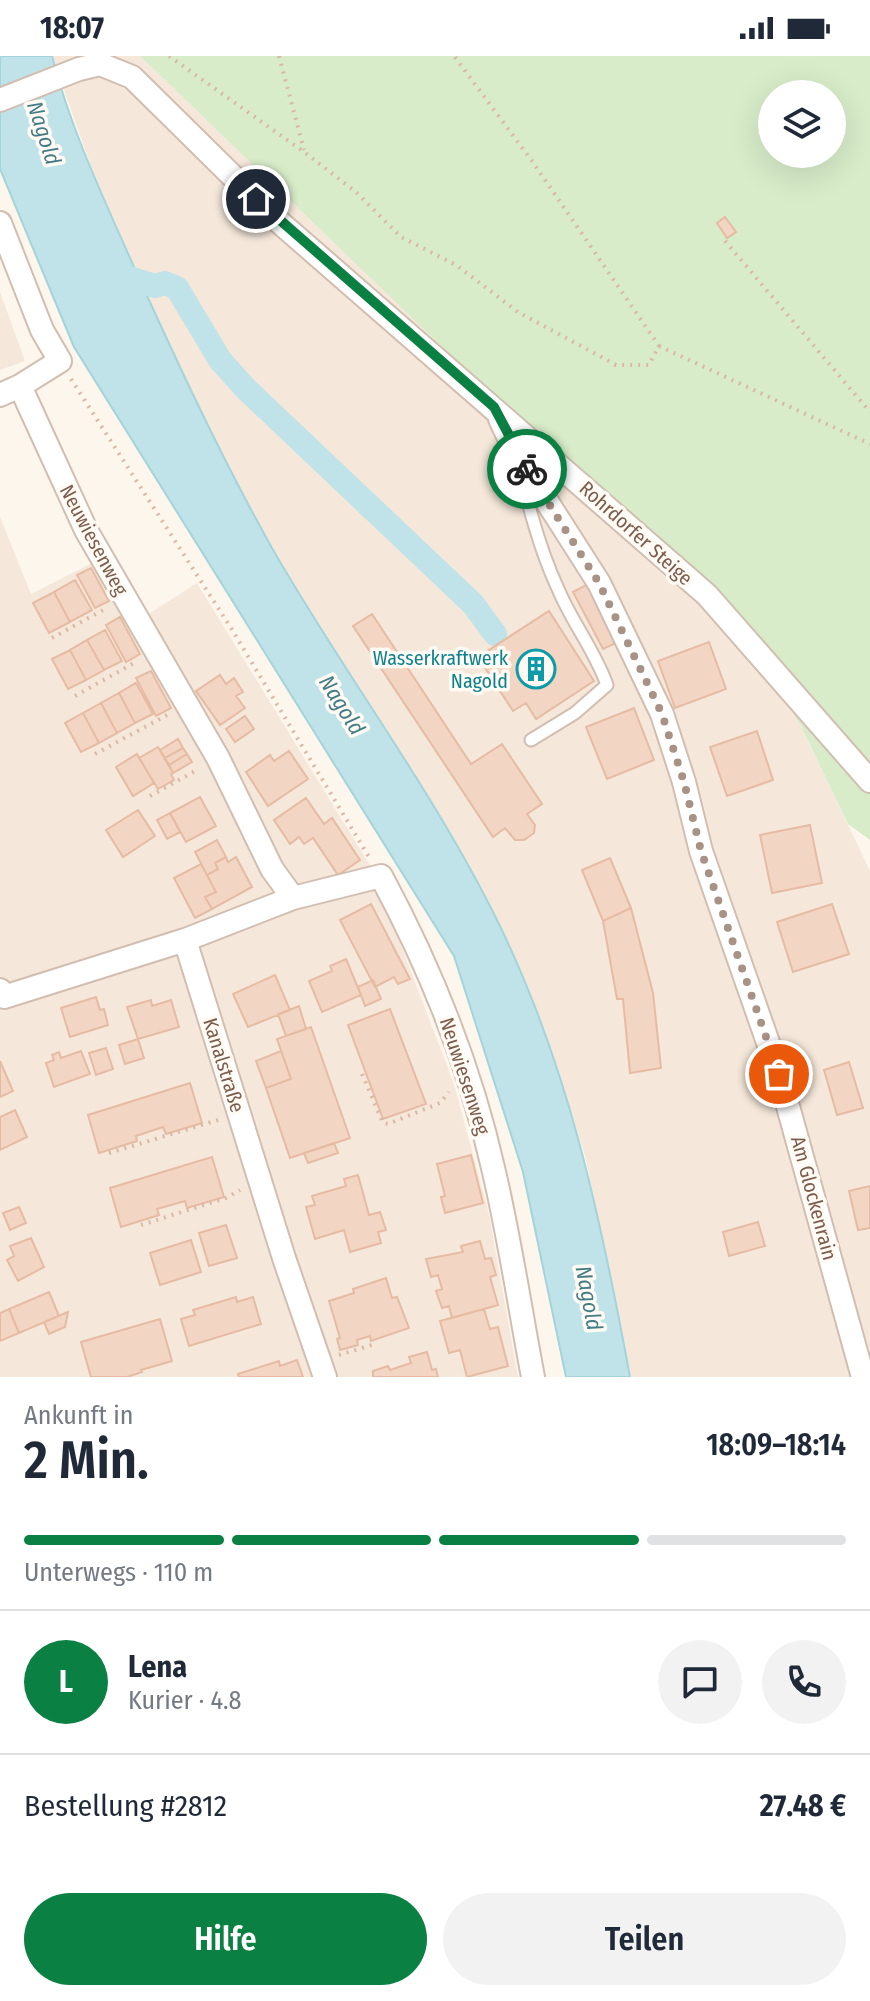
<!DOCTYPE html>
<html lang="de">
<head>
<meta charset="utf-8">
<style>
	:root { --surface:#fff; --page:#f2f2f3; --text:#1f2937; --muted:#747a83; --line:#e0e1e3; --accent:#0b8043 }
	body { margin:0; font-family:"Fira Sans Condensed",sans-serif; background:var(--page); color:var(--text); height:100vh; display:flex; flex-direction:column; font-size:30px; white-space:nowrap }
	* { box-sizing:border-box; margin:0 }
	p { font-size:26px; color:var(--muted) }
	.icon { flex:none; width:44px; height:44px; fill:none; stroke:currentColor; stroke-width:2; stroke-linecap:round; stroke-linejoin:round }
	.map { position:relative; height:1321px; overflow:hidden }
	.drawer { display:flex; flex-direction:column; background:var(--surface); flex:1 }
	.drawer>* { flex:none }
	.fabs { position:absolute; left:758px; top:24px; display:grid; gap:16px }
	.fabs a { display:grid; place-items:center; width:88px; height:88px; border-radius:50%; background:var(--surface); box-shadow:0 8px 32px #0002; font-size:40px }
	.pin { position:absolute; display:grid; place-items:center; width:68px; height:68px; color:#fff; margin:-34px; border:4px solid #fff; border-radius:50%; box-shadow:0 2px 8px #0007 }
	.courier { position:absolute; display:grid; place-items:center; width:80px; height:80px; margin:-40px; border:6px solid #0b8043; border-radius:50%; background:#fff; color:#222; box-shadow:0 2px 10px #0007 }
	.head em { font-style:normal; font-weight:600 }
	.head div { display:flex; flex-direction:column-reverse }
	.head { display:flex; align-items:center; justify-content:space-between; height:136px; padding:0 24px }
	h1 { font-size:52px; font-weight:600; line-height:60px }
	.bar { display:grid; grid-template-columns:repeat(4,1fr); gap:12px 8px; align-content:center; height:96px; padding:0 24px }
	.bar i { height:10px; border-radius:6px; background:var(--line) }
	.bar .active { background:var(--accent) }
	.bar p { grid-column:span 4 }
	.line { display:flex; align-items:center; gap:20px; padding:0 24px; border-top:2px solid var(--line) }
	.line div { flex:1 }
	.round { display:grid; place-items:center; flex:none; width:84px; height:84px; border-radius:42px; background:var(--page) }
	.cta { display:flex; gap:16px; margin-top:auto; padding:16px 24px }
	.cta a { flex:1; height:92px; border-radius:48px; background:var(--accent); color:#fff; font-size:32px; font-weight:600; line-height:92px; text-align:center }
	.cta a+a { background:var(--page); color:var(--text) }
	.status { display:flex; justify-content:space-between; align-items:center; height:56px; padding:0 40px; background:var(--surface); direction:ltr }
	.status svg { height:22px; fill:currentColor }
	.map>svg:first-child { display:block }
	.residential { fill:#f5e8da }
	.green { fill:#d8ecc9; fill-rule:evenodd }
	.water { fill:#bfe3e8; stroke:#a5d3da; stroke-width:2 }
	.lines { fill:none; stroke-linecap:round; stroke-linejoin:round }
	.canal { stroke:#bfe3e8; stroke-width:24 }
	.building { fill:#f3d5c3; stroke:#e6bba3; stroke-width:2 }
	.lane-casing { stroke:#d1beb0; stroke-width:15 }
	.street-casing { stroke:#d1beb0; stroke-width:26 }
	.path { stroke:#d9b8a5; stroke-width:4; stroke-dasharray:2 6; stroke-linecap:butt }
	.lane { stroke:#fff; stroke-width:11 }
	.street { stroke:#fff; stroke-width:22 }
	.done { stroke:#a89285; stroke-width:8; stroke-dasharray:0 14.4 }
	.route { stroke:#0b8043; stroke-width:10 }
	.labels { text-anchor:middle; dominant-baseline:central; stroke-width:7; stroke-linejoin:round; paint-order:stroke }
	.street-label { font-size:20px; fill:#7a5c4d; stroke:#fffaf3 }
	.culture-label { font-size:20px; fill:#0d838f; stroke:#fffaf3; text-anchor:end }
	.water-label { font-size:22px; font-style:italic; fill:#437c86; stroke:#fffaf3 }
</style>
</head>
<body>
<div class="status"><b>18:07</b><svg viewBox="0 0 49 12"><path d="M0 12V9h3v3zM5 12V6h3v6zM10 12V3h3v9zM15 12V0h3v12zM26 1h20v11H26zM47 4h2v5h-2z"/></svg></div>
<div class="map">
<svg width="870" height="1321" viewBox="0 0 870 1321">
	<rect width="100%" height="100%" fill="#fdf6ec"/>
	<path class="residential" d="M52 0H140L546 391 729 558 801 670 870 815V1321H630L586 1103 557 1011 528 931 495 859 453 786 273 493 204 365 97 127Z
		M0 236 25 305 0 314Z
		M0 461 31 538 94 506 130 570 197 527 371 811 454 1028 489 1158 518 1321H0Z"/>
	<path class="green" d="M140 0H870V784L848 768 801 670 729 558 546 391ZM772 38H832V98H772Z"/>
	<path class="water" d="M0 0H52C70 72 104 143 134 211 177 306 221 401 272 492 343 616 432 733 495 860 568 1006 601 1163 630 1321H566L523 1116 454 900 74 291 0 113Z"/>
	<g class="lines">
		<path class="canal" d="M110 216 155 230 165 227 177 232 220 304 246 333 473 548 495 578"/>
	</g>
	<path class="building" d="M725 161 736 176 727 182 717 167Z
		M91 512 109 545 95 552 77 519Z
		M75 524 92 554 70 566 54 536Z
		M588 528 618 586 603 593 573 536Z
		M54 536 70 566 49 577 33 547Z
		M549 555 594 625 536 663 526 647 513 655 478 601Z
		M372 558 471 708 502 688 542 748 527 758 535 769 534 777 524 784H515L505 772 493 781 353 570Z
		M120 561 140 598 126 606 106 569Z
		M105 574 122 605 104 614 87 584Z
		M87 584 104 614 86 624 70 594Z
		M709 586 726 633 675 652 658 605Z
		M70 594 86 624 68 633 52 603Z
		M151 615 171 652 156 660 136 622Z
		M220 619 226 628 234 622 243 636 236 640 245 652 220 669 196 635Z
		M136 627 153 658 135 667 119 637Z
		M119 637 135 667 117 677 101 647Z
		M101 647 117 677 99 687 83 657Z
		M634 652 654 704 607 723 586 671Z
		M83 657 99 687 81 696 65 667Z
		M245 660 254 673 235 686 226 673Z
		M757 675 773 724 727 740 710 691Z
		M178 683 183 692 165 702 160 694Z
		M158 691 173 717 171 718 174 724 158 733 139 702Z
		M183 692 187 698 169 709 165 702Z
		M289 695 308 723 268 750 246 716 270 699 274 705Z
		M137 698 154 727 133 740 116 711Z
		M187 698 192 706 173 717 169 709Z
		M200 741 216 770 186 786 170 757Z
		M306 742 324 768 332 762 360 804 338 819 313 782 304 788 299 781 290 788 274 764Z
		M138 754 155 780 123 801 106 774Z
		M170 757 180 776 167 783 157 764Z
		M810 769 822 827 772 837 760 779Z
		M217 784 226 801 215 807 218 813 207 819 195 796Z
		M226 801 228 806 236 801 252 831 212 853 205 841 216 836 207 819 218 813 215 807Z
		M610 802 631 852 603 865 582 814Z
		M201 808 216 836 205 841 212 853 195 862 174 822Z
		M371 848 410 923 398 928 394 921 375 931 340 864Z
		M832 848 849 898 793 916 777 866Z
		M631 852 653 937 661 1012 630 1017 623 943H617L603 865Z
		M346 903 361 939 322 956 309 925 332 915 330 910Z
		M275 919 290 954 248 971 233 938Z
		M373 924 381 943 365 950 358 931Z
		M96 941 100 954 104 953 108 969 70 981 61 952Z
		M151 944 152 950 171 944 179 971 138 983 127 951Z
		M299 950 306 973 286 980 278 958Z
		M390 953 426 1048 383 1063 348 969Z
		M311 971 350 1082 290 1102 266 1032 291 1023 277 983Z
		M138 983 144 1002 125 1008 119 989Z
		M106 992 113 1013 96 1019 89 997Z
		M81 995 90 1018 54 1031 46 1007 54 1004 52 999 59 996 61 1002Z
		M281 995 291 1023 266 1032 256 1005Z
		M0 1005 13 1035 0 1041Z
		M849 1006 863 1052 837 1059 824 1014Z
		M190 1027 202 1067 166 1078 163 1071 136 1080 137 1085 99 1097 88 1059Z
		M15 1054 27 1081 0 1094V1061Z
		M334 1087 338 1097 308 1107 304 1097Z
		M471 1099 483 1147 445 1157 441 1141 445 1140 437 1108Z
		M212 1101 224 1141 187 1152 185 1145 157 1153 159 1159 121 1171 110 1132Z
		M358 1119 369 1159 380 1156 386 1174 378 1176 381 1187 350 1196 344 1174 315 1183 306 1151 315 1149 312 1140 346 1130 344 1123Z
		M870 1130V1172L858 1174 849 1135Z
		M19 1151 26 1167 10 1174 3 1157Z
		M758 1166 765 1190 729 1200 723 1176Z
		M226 1169 237 1202 209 1210 199 1177Z
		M31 1182 44 1211 18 1225 7 1204 14 1200 10 1190Z
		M191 1184 201 1216 160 1229 150 1197Z
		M480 1185 485 1203 491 1202 496 1219 490 1221 498 1249 452 1262 449 1250 442 1252 436 1235 442 1233 438 1219 431 1221 426 1203 463 1196 461 1190Z
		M386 1222 392 1242 397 1241 409 1272 371 1285 370 1280 357 1284 358 1289 340 1294 337 1283 340 1282 329 1245 354 1237 353 1233Z
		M49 1236 59 1260 19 1277 9 1253Z
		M236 1241 237 1246 253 1241 261 1268 189 1290 181 1263 195 1259 193 1254Z
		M9 1253 19 1277 0 1285V1257Z
		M484 1253 490 1273 498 1271 508 1310 467 1321 460 1294 449 1297 440 1265Z
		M68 1256 65 1271 49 1278 44 1266Z
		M160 1263 172 1305 141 1314 142 1316 127 1321H91L81 1286Z
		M427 1296 432 1314 436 1313 438 1321H373V1315L388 1310 390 1314 411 1307 409 1301Z
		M297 1304 303 1321H239L238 1318 279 1305 280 1310Z"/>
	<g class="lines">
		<defs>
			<path id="lane" d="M521 417C530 457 541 497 559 535 573 568 595 595 607 629L575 657 531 684"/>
			<path id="street" d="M0 44 79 13 100 8 132 21 277 164 707 539 870 725
				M0 167 42 274 60 305 20 330 0 339
				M20 330 86 474 218 702 272 813 293 842
				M500 363 516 397 599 527 662 658 684 726 701 795 779 1018 863 1321
				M185 884 293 842 381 820C431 913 471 1013 494 1116 510 1184 520 1253 533 1321
				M0 934 4 941 185 884 284 1202 325 1321"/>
		</defs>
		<use href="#lane" class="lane-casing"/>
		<use href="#street" class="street-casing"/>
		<path class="path" d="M169 0 304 96 356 136 401 181 456 209 518 256 616 309H649L659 290 532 105 454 0
			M279 0 304 94
			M725 185 870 356
			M659 290 870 388
			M71 323 231 572 369 801
			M52 582 105 553
			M75 640 136 606
			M95 698 167 659
			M150 740 199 713
			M362 1018 383 1067 388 1068 440 1047 449 1036
			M109 1097 218 1064
			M141 1169 226 1142 240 1134
			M339 1299 375 1288"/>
		<use href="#lane" class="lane"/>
		<use href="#street" class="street"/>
	</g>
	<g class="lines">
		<path class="done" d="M527 413 599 527 662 658 684 726 701 795 779 1018"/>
		<path class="route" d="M256 143 494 351 527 413"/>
	</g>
	<defs>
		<symbol id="building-ring" viewBox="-11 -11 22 22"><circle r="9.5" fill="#fffaf3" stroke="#0f9aa8" stroke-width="1.5"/><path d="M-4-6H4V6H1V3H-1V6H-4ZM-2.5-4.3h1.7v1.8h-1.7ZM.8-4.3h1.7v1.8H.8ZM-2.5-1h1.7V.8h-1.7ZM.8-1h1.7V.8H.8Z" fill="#0f9aa8"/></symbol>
	</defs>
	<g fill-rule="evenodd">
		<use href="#building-ring" x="514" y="591" width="44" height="44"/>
	</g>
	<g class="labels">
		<g class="street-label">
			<text transform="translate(636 477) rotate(42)">Rohrdorfer Steige</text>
			<text transform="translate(94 484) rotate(62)">Neuwiesenweg</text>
			<text transform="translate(224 1009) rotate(73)">Kanalstraße</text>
			<text transform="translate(465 1020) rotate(72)">Neuwiesenweg</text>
			<text transform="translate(814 1142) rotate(75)">Am Glockenrain</text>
		</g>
		<g class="culture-label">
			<text x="508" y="602">Wasserkraftwerk<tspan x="508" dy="23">Nagold</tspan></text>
		</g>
		<g class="water-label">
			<text transform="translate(44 77) rotate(72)">Nagold</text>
			<text transform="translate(342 649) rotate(58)">Nagold</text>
			<text transform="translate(589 1242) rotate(79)">Nagold</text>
		</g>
	</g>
</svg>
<div class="fabs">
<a><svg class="icon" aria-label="layers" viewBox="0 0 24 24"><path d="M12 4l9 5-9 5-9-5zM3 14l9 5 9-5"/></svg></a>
</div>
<div class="pin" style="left:779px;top:1018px;background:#ea580c"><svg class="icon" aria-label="bag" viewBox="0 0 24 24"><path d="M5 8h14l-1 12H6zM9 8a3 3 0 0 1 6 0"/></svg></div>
<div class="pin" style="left:256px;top:143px;background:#1f2937"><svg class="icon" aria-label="home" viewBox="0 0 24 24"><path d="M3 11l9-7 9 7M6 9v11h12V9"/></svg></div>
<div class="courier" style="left:527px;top:413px"><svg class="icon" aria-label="bike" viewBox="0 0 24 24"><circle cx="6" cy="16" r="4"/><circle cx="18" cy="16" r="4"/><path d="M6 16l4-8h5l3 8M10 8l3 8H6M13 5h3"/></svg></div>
</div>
<section class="drawer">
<div class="head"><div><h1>2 Min.</h1><p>Ankunft in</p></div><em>18:09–18:14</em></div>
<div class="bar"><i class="active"></i><i class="active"></i><i class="active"></i><i></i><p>Unterwegs · 110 m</p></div>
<div class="line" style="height:144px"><b class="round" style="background:var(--accent);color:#fff">L</b><div><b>Lena</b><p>Kurier · 4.8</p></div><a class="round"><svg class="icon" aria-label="chat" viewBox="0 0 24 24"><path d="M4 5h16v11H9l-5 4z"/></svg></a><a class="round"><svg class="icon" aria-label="phone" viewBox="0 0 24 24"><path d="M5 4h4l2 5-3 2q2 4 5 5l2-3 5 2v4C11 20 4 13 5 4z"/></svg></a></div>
<div class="line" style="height:104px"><div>Bestellung #2812</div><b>27.48 €</b></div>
<div class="cta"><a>Hilfe</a><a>Teilen</a></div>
</section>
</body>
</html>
